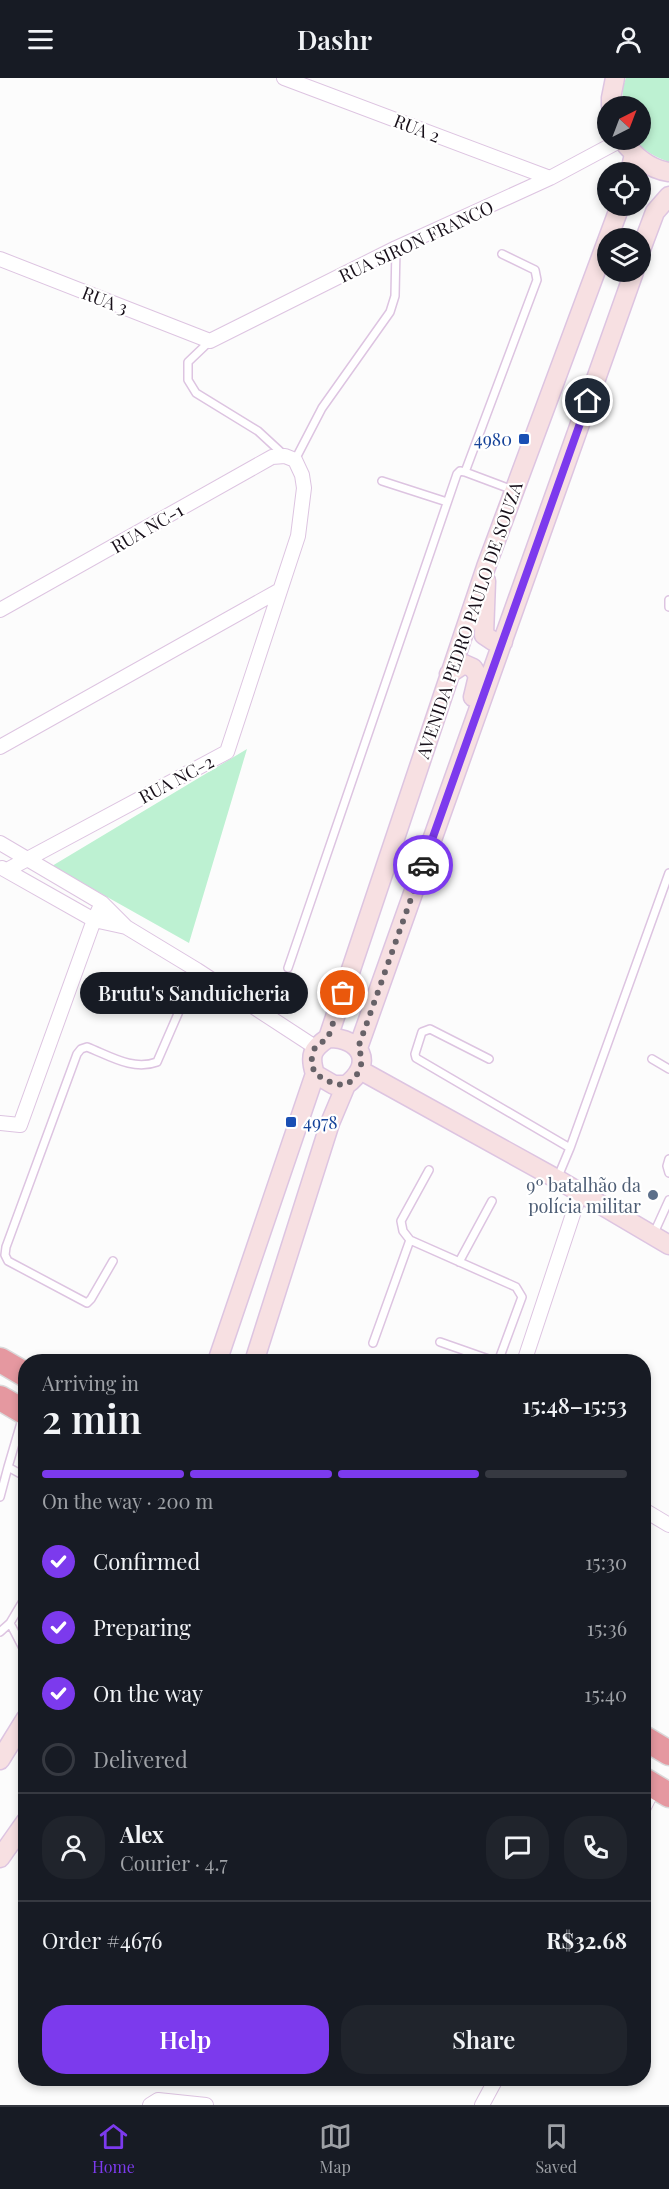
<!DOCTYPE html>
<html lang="en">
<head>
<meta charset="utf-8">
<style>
	:root { --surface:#171b24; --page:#20242c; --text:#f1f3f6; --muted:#9ea1a6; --line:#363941; --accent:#7c3aed }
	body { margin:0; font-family:"Playfair Display",serif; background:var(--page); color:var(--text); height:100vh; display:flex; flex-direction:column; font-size:22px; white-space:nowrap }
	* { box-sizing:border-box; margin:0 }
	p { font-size:20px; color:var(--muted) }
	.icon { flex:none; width:33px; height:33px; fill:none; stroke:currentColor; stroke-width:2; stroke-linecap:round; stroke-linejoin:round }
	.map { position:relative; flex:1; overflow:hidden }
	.panel { position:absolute; left:18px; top:1276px; width:633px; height:732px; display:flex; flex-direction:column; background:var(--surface); border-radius:24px; box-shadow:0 3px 9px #0003 }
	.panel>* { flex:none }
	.needle { width:39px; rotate:42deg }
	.buttons { position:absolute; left:597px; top:18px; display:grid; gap:12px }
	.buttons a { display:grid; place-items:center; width:54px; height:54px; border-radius:50%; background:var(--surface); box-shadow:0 3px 9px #0003; font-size:30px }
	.pin { position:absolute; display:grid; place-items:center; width:51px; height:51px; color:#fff; margin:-26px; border:3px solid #fff; border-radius:50%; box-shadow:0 2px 6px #0007 }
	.courier { position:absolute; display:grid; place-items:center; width:60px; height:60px; margin:-30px; border:4px solid #7c3aed; border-radius:50%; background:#fff; color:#222; box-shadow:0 2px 8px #0007 }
	.bubble { position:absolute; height:42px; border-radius:21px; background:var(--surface); box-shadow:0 3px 9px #0003; font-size:20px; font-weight:600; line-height:42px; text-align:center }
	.overview em { font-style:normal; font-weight:600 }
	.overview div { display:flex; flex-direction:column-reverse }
	.overview { display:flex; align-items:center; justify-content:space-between; height:102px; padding:0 24px }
	h1 { font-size:39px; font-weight:600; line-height:45px }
	.bar { display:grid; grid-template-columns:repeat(4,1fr); gap:9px 6px; align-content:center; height:72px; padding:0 24px }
	.bar i { height:8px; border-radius:4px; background:var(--line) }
	.bar .current { background:var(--accent) }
	.bar p { grid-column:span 4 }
	.line { display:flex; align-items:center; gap:15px; padding:0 24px; border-top:2px solid var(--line) }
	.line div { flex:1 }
	.round { display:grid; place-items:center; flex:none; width:63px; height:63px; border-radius:24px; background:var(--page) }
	ol { padding:0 24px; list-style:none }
	li { display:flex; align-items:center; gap:18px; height:66px }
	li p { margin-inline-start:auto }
	li .icon { padding:6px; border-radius:50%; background:var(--accent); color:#fff; stroke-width:4 }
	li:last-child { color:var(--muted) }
	li i { width:33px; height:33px; border:3px solid var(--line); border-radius:50% }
	.action { display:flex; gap:12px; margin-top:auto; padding:12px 24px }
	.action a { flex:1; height:69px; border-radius:24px; background:var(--accent); color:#fff; font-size:24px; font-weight:600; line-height:69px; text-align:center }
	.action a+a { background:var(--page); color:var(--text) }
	header { display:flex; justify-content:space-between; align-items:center; height:78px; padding:0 24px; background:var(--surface); font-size:27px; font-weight:600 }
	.tabs { display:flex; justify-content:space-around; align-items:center; height:84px; border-top:2px solid var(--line); background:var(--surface); font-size:16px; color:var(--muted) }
	.tabs a { display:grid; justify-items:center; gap:3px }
	.tabs .current { color:var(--accent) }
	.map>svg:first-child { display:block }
	.green { fill:#bdf1d2 }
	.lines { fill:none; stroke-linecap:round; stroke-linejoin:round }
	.lane-casing { stroke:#ddc4e1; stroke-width:10 }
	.street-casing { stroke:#ddc4e1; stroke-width:16 }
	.secondary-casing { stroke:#ddc4e1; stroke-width:21 }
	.highway-casing { stroke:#dad9da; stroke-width:27 }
	.lane { stroke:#fff; stroke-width:7 }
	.street { stroke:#fff; stroke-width:14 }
	.secondary { stroke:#f7e0e2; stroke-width:18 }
	.highway { stroke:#e598a0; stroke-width:24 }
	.done { stroke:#676268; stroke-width:6; stroke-dasharray:0 10.8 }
	.route { stroke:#7c3aed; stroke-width:8 }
	.transit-dot { fill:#1a4fb4; stroke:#fff; stroke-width:2 }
	.service-dot { fill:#5c6f8a; stroke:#fff; stroke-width:2 }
	.labels { text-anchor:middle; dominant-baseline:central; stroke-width:4.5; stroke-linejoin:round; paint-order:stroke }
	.street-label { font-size:18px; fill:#170f19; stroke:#fff }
	.transit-label { font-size:18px; fill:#164399; stroke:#fff; text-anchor:end }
	.service-label { font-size:18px; fill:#4e5e75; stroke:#fff; text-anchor:end }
</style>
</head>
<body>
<header><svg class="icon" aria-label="menu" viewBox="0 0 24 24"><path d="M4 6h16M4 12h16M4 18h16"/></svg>Dashr<svg class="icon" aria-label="person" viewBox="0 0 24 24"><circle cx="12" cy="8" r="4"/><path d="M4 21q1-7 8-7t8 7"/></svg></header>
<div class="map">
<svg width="669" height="2027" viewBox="0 0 669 2027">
	<rect width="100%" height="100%" fill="#fcfcfc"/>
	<path class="green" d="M626 0H669V84C655 79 644 73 635 62H640V28H622L623 8Z
		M247 671 189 865 52 788Z"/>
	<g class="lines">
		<defs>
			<path id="lane" d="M210 263 188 284V302L196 315 258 353 284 377
				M295 382 322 330 390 234 395 218 396 170
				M465 394 537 202 535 192 502 176
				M382 403 447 424
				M669 522V529
				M288 890 457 396 460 393 465 394 513 412
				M489 981 430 951 422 954 415 976 416 980 570 1070 669 795
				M652 981 669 991
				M669 1081 667 1088 669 1095
				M557 1101 570 1070
				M654 1155 669 1122
				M410 1162 403 1153 401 1143 429 1092
				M113 1183 91 1221 87 1225 8 1183 5 1177 6 1169 77 976 81 971 87 969C110 978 133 993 157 984L197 892
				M459 1184 492 1123
				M440 1264 497 1284
				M373 1265 410 1162 516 1209 522 1219 498 1284
				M400 1282 406 1284
				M23 1338 8 1389 26 1399
				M0 1419 8 1389
				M10 1545 26 1576
				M0 1554 10 1545 26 1518"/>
			<path id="street" d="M284 0 550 100
				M0 181 210 263 396 170 550 100 621 62
				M0 532 272 379 285 378 295 382 302 397 304 410 298 458 227 674 7 792
				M0 669 280 512
				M0 765 102 825 126 849 197 892 315 969
				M2 790 94 842 126 849
				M0 1045 20 1047 94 842 102 825
				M524 1284 580 1115
				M644 1432 669 1447
				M644 1729 654 1709
				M150 2027 158 2022 206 2027
				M482 2027 496 2001"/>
			<path id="secondary" d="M611 28V20L615 0
				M622 62C634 77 648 91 669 94
				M630 94 634 76
				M640 174 655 134 669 118
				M486 503 484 557 493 563 503 564
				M449 596 464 586 473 590 478 598 473 619
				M328 960 486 489 620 128
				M328 960C361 959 375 986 346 1007H334L315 996C309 977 312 971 328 960Z
				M358 970 634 194
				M360 992 557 1101 669 1167
				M217 1284 315 996
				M254 1284 330 1045 346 1007
				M0 1682 26 1640
				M0 1780 26 1743"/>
			<path id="highway" d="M0 1282 26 1297
				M0 1320 26 1335
				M644 1660 669 1675
				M644 1702 669 1717"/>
		</defs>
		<use href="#lane" class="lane-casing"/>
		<use href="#street" class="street-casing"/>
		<use href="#secondary" class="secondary-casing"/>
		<use href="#highway" class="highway-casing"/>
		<use href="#lane" class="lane"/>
		<use href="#street" class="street"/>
		<use href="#secondary" class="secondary"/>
		<use href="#highway" class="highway"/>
	</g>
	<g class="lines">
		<path class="done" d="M343 915 328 960 315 969 311 984 315 996 334 1006 346 1007C359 998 366 985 358 970L423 787"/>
		<path class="route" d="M423 787 588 323"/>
	</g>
	<g class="transit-dot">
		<rect x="518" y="355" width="12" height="12" rx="3"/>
		<rect x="285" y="1038" width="12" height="12" rx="3"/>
	</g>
	<circle class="service-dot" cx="653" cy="1117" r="6"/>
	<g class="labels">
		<g class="street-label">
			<text transform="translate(417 50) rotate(21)">RUA 2</text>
			<text transform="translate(416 163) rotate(-25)">RUA SIRON FRANCO</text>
			<text transform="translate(105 222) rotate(21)">RUA 3</text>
			<text transform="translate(147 450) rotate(-30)">RUA NC-1</text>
			<text transform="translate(469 542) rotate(-71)">AVENIDA PEDRO PAULO DE SOUZA</text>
			<text transform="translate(176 701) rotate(-28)">RUA NC-2</text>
		</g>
		<g class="transit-label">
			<text x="512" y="361">4980</text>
			<text x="303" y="1044" text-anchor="start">4978</text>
		</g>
		<g class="service-label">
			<text x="641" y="1107">9º batalhão da<tspan x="641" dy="21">polícia militar</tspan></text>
		</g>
	</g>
</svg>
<div class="buttons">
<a><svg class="needle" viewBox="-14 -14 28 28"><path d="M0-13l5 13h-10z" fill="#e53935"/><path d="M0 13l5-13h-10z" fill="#9ea1a6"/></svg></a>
<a><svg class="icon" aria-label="locate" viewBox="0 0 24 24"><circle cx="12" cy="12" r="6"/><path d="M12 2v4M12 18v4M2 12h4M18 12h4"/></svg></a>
<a><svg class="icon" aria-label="layers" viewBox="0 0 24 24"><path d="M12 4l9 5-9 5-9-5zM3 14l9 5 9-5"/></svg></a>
</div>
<div class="pin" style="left:343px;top:915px;background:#ea580c"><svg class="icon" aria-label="bag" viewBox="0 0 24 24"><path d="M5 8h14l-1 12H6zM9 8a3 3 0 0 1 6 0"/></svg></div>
<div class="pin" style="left:588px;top:323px;background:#1f2937"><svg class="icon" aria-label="home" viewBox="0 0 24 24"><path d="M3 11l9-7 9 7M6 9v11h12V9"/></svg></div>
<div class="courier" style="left:423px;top:787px"><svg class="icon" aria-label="car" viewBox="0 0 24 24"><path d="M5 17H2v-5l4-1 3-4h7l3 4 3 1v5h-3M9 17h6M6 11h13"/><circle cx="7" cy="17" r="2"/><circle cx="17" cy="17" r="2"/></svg></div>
<div class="bubble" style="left:80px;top:894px;width:228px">Brutu's Sanduicheria</div>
<section class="panel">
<div class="overview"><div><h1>2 min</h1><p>Arriving in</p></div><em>15:48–15:53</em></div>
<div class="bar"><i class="current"></i><i class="current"></i><i class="current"></i><i></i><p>On the way · 200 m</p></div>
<ol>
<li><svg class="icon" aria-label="check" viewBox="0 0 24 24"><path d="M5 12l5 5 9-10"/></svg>Confirmed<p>15:30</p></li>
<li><svg class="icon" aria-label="check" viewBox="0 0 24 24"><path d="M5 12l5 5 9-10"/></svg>Preparing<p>15:36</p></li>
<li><svg class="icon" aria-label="check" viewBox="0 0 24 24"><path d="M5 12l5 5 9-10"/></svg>On the way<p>15:40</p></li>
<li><i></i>Delivered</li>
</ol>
<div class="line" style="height:108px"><a class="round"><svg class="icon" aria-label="person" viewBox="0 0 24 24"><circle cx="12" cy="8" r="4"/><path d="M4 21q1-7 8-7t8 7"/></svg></a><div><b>Alex</b><p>Courier · 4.7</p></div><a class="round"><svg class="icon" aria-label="chat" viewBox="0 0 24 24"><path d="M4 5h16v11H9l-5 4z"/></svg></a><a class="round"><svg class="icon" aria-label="phone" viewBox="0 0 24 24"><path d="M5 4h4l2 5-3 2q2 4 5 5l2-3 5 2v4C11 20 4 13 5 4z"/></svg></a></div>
<div class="line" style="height:78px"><div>Order #4676</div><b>R$32.68</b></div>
<div class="action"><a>Help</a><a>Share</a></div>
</section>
</div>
<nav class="tabs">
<a class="current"><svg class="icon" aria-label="home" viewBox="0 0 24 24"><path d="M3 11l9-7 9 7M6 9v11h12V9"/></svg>Home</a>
<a><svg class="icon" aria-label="map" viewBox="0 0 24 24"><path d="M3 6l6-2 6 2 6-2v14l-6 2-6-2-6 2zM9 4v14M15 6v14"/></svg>Map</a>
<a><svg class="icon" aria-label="saved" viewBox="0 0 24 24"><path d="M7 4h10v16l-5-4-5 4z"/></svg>Saved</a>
</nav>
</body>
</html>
